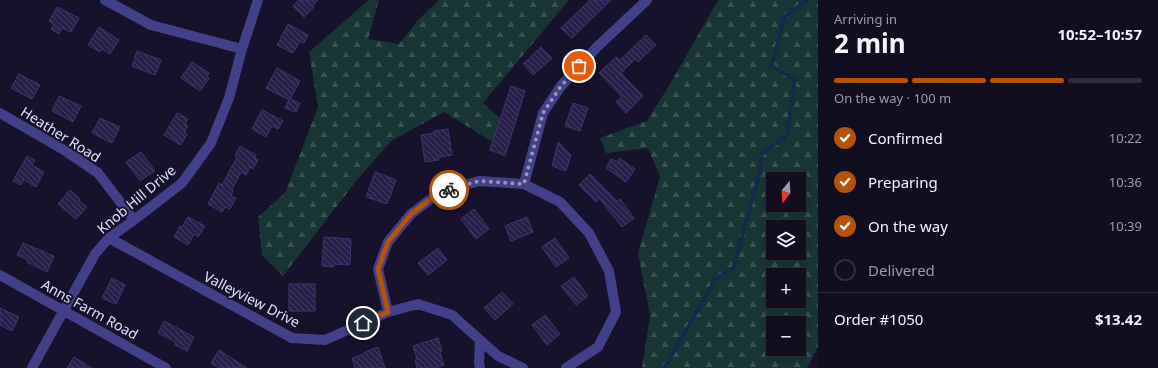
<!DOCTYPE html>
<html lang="en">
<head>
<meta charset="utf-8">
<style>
	:root { --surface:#110e20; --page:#1e1c2d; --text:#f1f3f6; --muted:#9c9ca5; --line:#302e3e; --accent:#b45309 }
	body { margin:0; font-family:"Noto Sans",sans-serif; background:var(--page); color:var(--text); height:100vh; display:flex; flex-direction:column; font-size:15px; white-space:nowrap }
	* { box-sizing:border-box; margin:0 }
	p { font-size:13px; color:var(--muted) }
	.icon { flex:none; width:22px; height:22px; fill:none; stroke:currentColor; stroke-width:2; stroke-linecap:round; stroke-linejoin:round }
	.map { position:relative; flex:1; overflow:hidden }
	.panel { display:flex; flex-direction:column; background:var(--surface); width:340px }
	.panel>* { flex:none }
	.needle { width:26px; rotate:198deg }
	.controls { position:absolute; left:766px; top:172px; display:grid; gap:8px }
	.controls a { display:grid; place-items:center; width:40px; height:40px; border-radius:0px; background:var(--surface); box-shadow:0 2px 6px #0003,0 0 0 1px var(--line); font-size:20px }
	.pin { position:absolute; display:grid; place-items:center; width:34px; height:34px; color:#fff; margin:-17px; border:2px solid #fff; border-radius:50%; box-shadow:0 1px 4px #0007 }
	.courier { position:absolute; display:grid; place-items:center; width:40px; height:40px; margin:-20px; border:3px solid #b45309; border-radius:50%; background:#fff; color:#222; box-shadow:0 1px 5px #0007 }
	.head em { font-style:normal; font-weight:700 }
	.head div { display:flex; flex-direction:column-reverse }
	.head { display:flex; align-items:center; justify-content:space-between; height:68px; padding:0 16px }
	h1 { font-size:26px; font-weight:700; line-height:30px }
	.bar { display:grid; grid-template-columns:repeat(4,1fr); gap:6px 4px; align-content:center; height:48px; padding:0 16px }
	.bar i { height:5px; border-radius:3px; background:var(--line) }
	.bar .current { background:var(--accent) }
	.bar p { grid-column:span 4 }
	.line { display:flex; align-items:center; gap:10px; padding:0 16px; border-top:1px solid var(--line) }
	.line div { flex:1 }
	ol { padding:0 16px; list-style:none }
	li { display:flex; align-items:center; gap:12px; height:44px }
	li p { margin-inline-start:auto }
	li .icon { padding:4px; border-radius:50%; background:var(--accent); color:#fff; stroke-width:4 }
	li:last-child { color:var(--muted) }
	li i { width:22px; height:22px; border:2px solid var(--line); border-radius:50% }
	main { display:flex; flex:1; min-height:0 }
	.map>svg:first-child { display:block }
	.forest { fill:url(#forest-firs); fill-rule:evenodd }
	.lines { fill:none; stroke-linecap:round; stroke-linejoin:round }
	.stream { stroke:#122950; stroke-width:3.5 }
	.building { fill:url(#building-back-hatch); stroke:#3f3276 }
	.minor { stroke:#424088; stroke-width:10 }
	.done { stroke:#9a97b4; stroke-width:4; stroke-dasharray:0 7.2 }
	.route { stroke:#b45309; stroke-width:5 }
	.labels { text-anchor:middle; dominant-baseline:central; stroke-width:4; stroke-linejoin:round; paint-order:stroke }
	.street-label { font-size:14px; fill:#e1defe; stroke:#17122b }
</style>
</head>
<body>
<main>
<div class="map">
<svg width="818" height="368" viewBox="0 0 818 368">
	<defs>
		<pattern id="forest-firs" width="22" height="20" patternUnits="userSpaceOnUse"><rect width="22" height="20" fill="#163534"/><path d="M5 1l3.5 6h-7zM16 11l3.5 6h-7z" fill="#385252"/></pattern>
		<pattern id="building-back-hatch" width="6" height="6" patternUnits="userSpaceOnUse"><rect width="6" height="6" fill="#281f4b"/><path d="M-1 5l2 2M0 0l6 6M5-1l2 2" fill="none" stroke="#473f66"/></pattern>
	</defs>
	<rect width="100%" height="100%" fill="#17122b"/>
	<path class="forest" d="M369 0H379L368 39 399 44 418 20 439 0H569L483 103 506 124 491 141 444 112 391 141 357 180 283 276 262 255 258 217 285 193 318 107 309 52Z
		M718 0H818V347L807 368H642L650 315 638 253 660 177 648 148 606 153 600 138 647 121 670 84ZM773 179H799V205H773ZM773 227H799V253H773ZM773 275H799V301H773ZM773 323H799V349H773Z"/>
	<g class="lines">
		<path class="stream" d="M664 368 678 345 716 278 733 269 761 168V155L787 135 795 80 772 66 784 17 807 0"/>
	</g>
	<path class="building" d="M299 0H318L313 5 314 7 304 17 293 6Z
		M590 0H611L572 38 561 28Z
		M57 7 79 18 71 32 62 28 59 34 51 29 54 24 49 21Z
		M288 24 308 35 304 43 300 41 293 53 277 45Z
		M99 27 119 40 110 54 102 49 100 52 88 45Z
		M646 35 656 45 638 62 635 59 621 73 643 96 626 113 616 102 622 97 599 73 616 57 620 60Z
		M541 47 552 58 533 75 523 64Z
		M137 51 161 60 155 75 132 66Z
		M192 62 209 73 207 77 209 78 200 91 181 78Z
		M277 68 300 81 290 99 300 103 296 112 285 108 289 100 266 88Z
		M19 74 40 85 32 99 11 88Z
		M511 86 525 91 505 156 490 150Z
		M59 96 81 106 73 122 52 111Z
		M573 103 588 108 580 131 565 126Z
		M262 110 283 121 278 129 272 126 266 137 252 129Z
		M177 113 188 119 185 124 188 126 184 132 187 134 181 145 164 135Z
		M100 118 120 127 112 143 92 133Z
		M448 129 452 155 438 157 439 160 425 162 421 135 434 133V131Z
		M558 142 571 155 566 171 552 166Z
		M240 146 256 155 255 158 258 160 253 169 250 167 246 175 241 172 232 190 233 191 231 196 236 198 230 209 225 207 222 212 208 204 219 183 222 185 237 157 235 156Z
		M141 152 155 171 140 181 126 162Z
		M27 156 35 160 32 165 44 172 36 187 24 180 21 185 13 181Z
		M619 158 635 169 626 182 606 168 611 159 618 162Z
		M375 172 396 180 387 204 366 197Z
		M590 174 617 201 620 199 634 218 622 227 599 198 596 202 579 185Z
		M70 190 80 199 79 201 87 207 76 219 58 204Z
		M474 209 489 229 476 239 461 219Z
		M188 217 205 226 198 237 194 234 188 245 174 237 180 226 182 227Z
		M527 217 533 232 511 241 505 226Z
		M324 237 351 239 350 265 334 264V267L322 266Z
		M555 238 569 258 556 267 542 247Z
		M23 243 54 256 47 272 27 262 28 260 17 255Z
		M438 248 447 260 428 275 418 263Z
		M574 277 588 296 576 305 561 286Z
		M112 278 125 285 116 304 102 298Z
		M289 284H315V311H289Z
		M502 292 513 304 495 320 484 308Z
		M0 308 19 317 12 331 0 325Z
		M545 315 560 334 547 345 532 325Z
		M164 321 194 337 187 351 175 345 176 342 158 333Z
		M438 338 442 351 440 352 444 365 436 368H417L415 360 417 359 413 346Z
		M378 347 385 368H355L352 358 364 354 365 352Z
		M219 350 247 368H219L211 363Z
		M74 357 92 368H67Z"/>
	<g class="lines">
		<path class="minor" d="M105 0 151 25 242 49
			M0 113 64 150 98 173 134 220
			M524 184 543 113 561 86 597 47 647 0
			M109 238 292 338 325 340 388 312 418 304 452 315 498 356 523 368
			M0 275 166 368
			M388 312 378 269 388 242 411 214 440 192 479 181 524 184 560 202 589 233 609 271 616 312 598 347 566 368
			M32 368 95 254 109 238 134 220 182 183 211 143 229 98 242 49 258 0
			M480 368 479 363 480 340"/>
	</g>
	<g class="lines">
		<path class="done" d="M449 190 479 181 524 184 543 113 561 86 579 66"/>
		<path class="route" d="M363 323 388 312 378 269 388 242 411 214 440 192 449 190"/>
	</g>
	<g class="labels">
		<g class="street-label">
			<text transform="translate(61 134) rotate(32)">Heather Road</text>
			<text transform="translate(136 199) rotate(-40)">Knob Hill Drive</text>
			<text transform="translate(252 299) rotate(27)">Valleyview Drive</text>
			<text transform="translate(90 309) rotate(29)">Anns Farm Road</text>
		</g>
	</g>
</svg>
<div class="controls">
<a><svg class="needle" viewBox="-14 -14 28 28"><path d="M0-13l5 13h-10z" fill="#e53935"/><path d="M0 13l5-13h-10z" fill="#9c9ca5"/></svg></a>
<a><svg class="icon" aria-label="layers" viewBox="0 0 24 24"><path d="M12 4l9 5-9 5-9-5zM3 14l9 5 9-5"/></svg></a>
<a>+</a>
<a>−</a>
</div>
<div class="pin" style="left:579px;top:66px;background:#ea580c"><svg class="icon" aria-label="bag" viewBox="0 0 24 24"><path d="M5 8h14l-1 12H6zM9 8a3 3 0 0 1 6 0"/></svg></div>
<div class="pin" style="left:363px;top:323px;background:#1f2937"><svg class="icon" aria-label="home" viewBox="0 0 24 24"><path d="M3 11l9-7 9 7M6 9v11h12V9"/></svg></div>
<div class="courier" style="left:449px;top:190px"><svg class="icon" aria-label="bike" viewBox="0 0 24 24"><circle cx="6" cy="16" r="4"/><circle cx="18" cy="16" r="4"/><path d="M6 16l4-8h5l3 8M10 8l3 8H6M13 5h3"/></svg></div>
</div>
<section class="panel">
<div class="head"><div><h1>2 min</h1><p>Arriving in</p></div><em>10:52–10:57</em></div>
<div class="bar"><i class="current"></i><i class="current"></i><i class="current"></i><i></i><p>On the way · 100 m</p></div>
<ol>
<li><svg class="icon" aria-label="check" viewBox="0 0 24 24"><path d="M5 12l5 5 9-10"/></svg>Confirmed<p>10:22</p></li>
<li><svg class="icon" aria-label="check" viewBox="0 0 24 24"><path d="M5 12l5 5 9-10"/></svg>Preparing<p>10:36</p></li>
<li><svg class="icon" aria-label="check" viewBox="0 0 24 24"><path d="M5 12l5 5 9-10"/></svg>On the way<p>10:39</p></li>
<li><i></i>Delivered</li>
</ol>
<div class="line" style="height:52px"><div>Order #1050</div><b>$13.42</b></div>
</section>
</main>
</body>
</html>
